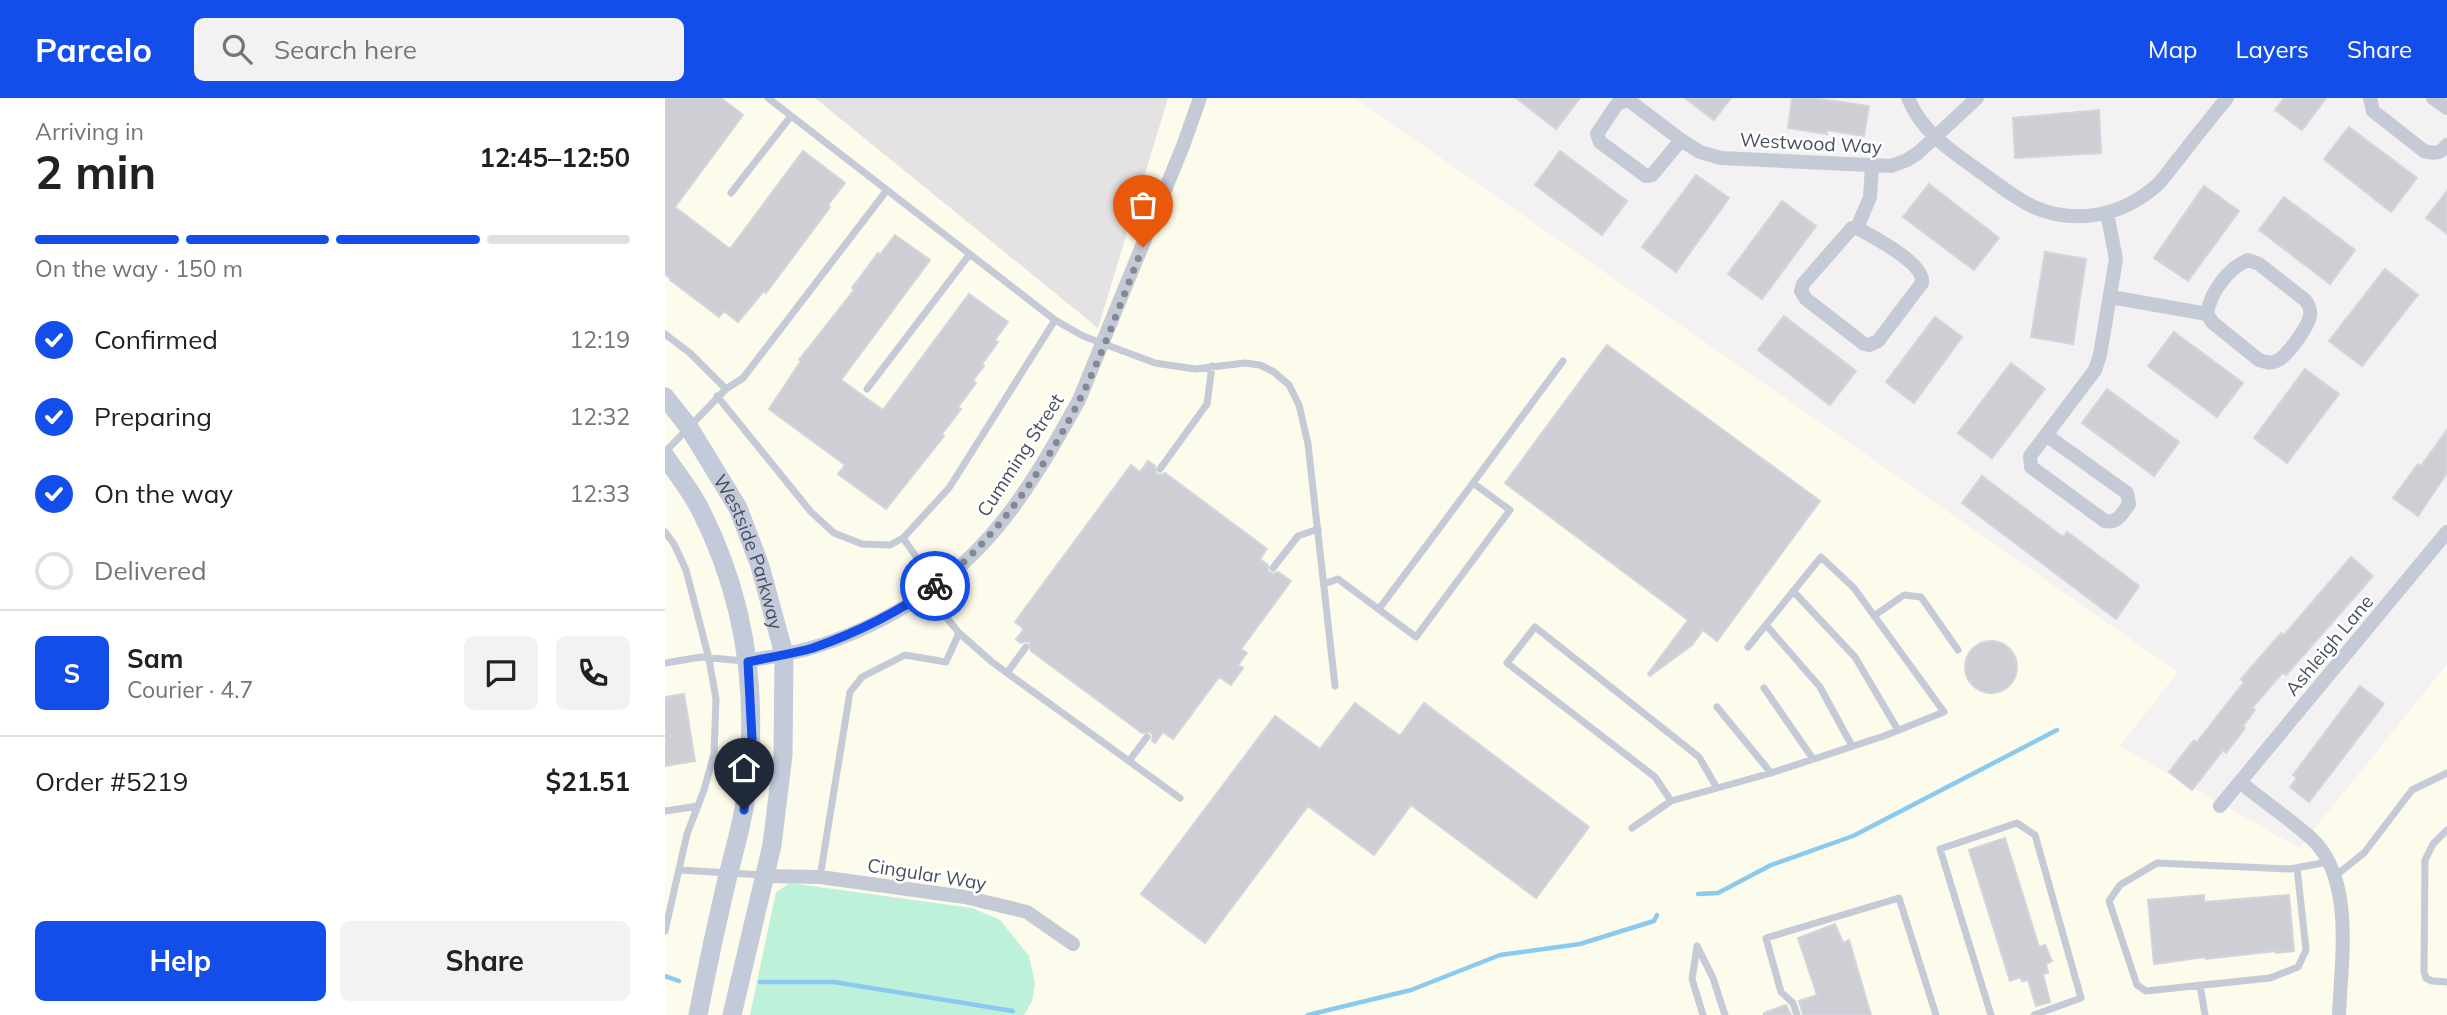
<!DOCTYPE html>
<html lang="en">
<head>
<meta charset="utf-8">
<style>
	:root { --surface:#fff; --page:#f2f2f2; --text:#202124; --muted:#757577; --line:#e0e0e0; --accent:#144eea }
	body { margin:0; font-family:Mulish,sans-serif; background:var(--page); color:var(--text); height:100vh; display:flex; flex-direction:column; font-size:26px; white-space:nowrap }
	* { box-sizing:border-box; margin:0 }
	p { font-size:23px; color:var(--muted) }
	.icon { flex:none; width:38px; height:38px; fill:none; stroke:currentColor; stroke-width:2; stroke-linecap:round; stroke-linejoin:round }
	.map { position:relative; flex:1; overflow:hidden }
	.panel { display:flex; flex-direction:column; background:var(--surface); width:665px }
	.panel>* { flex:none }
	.pin { position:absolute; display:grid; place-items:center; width:60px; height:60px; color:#fff; margin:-72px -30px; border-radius:50% 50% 50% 0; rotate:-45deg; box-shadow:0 0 7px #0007 }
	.pin .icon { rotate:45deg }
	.courier { position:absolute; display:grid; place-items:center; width:70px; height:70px; margin:-35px; border:5px solid #144eea; border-radius:50%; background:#fff; color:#222; box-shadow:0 2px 9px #0007 }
	.head em { font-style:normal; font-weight:700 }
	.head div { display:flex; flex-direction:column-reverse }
	.head { display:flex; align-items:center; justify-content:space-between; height:119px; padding:0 35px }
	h1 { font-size:46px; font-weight:700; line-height:52px }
	.bar { display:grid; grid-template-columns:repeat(4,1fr); gap:10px 7px; align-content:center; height:84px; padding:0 35px }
	.bar i { height:9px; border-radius:5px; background:var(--line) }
	.bar .current { background:var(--accent) }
	.bar p { grid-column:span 4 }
	.line { display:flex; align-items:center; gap:18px; padding:0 35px; border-top:2px solid var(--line) }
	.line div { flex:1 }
	.round { display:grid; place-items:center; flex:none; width:74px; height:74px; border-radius:10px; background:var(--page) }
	ol { padding:0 35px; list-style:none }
	li { display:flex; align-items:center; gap:21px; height:77px }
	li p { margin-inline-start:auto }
	li .icon { padding:7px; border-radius:50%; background:var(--accent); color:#fff; stroke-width:4 }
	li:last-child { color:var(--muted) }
	li i { width:38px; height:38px; border:4px solid var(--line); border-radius:50% }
	.cta { display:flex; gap:14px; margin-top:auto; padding:14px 35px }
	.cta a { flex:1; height:80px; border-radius:10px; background:var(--accent); color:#fff; font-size:28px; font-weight:700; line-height:80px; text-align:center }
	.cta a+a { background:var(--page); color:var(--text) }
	header { display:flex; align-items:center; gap:42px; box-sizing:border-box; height:98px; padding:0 35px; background:var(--accent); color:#fff }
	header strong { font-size:33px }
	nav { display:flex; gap:38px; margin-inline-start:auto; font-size:24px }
	.search { width:490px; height:63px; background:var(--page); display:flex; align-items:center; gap:18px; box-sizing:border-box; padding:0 24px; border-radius:10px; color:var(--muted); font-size:26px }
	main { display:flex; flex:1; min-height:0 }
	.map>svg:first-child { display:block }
	.commercial { fill:#fdfbeb }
	.education { fill:#e4e2e2 }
	.green { fill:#bef1da }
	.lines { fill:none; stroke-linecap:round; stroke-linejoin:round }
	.stream { stroke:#8acaef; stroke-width:4.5 }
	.building { fill:#cdcfd5; stroke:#d4d5dc; stroke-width:2 }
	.service { stroke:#c4cad6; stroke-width:7 }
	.minor { stroke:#c4cad6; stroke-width:14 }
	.secondary { stroke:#c3cada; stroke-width:19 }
	.done { stroke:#848892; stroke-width:7; stroke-dasharray:0 12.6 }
	.route { stroke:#144eea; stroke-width:9 }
	.labels { text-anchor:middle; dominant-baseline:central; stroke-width:5; stroke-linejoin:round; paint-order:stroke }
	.street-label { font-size:19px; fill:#48505f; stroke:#fff }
</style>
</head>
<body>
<header>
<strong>Parcelo</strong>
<div class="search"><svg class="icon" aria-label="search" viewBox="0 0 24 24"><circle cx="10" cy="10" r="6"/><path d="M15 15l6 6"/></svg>Search here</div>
<nav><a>Map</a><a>Layers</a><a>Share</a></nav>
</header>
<main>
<section class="panel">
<div class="head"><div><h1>2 min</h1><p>Arriving in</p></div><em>12:45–12:50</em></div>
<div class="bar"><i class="current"></i><i class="current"></i><i class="current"></i><i></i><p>On the way · 150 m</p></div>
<ol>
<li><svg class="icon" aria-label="check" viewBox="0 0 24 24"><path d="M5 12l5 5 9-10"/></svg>Confirmed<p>12:19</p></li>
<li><svg class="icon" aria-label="check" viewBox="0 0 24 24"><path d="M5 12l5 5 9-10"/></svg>Preparing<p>12:32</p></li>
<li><svg class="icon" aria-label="check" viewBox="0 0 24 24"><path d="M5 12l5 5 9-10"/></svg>On the way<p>12:33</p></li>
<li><i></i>Delivered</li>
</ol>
<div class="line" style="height:126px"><b class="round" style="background:var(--accent);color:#fff">S</b><div><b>Sam</b><p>Courier · 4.7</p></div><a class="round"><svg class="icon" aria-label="chat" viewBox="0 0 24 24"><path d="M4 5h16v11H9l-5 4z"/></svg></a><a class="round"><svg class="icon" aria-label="phone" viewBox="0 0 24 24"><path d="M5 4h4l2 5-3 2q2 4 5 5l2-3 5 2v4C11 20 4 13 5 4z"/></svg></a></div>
<div class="line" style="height:91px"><div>Order #5219</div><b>$21.51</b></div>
<div class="cta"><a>Help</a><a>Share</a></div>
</section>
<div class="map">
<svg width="1782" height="917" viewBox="0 0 1782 917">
	<rect width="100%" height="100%" fill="#f3f1f1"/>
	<path class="commercial" d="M0 0H150L433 229 503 0H690L1513 574 1455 648 1634 750 1782 566V917H0Z"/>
	<path class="education" d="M150 0H503L433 230Z"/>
	<path class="green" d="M125 785 307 810 335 822 364 858 370 885 367 903 359 917H85L111 794Z"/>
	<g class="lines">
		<path class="stream" d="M1033 796 1053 795 1106 767 1188 738 1392 632
			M0 878 14 883
			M95 884H169L348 913
			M643 917 746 892 835 857 915 846 989 823 992 817"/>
	</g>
	<path class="building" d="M0 0H56L78 17 10 109 65 151 138 53 180 85 163 107 165 109 101 195 99 193 73 224 59 213 54 219 5 182 6 181 0 176Z
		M851 0H915L891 31Z
		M1020 0H1066L1049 22Z
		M1127 0H1147L1204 8 1199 38 1162 32V36L1123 30Z
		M1619 0H1661L1637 32 1610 12Z
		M1434 12 1436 55 1350 60 1348 20Z
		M1684 29 1752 80 1726 114 1659 61Z
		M895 53 962 103 937 137 870 87Z
		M1031 77 1064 100 1011 174 977 149Z
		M1264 86 1334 140 1309 172 1238 119Z
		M1539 88 1574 113 1523 183 1489 160Z
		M1782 93V136L1761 120Z
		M1619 99 1690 152 1665 186 1594 132Z
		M1117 103 1151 128 1097 201 1063 176Z
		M230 137 265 162 176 282 218 312 304 196 343 224 330 242 333 244 317 266 319 268 308 282 311 285 293 309 296 311 277 336 279 338 221 411 173 376 180 367 104 311 136 263 134 262 189 192 187 190 213 155 215 157Z
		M1380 154 1421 161 1408 246 1366 239Z
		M1720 171 1753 197 1697 268 1664 243Z
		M1119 218 1191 273 1165 307 1093 252Z
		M1270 219 1297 239 1249 305 1221 284Z
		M1509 234 1578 285 1552 319 1483 268Z
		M942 247 1155 403 1052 543 1038 532 1027 547 985 578 983 576 1023 522 840 385Z
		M1346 265 1380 291 1327 360 1293 335Z
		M1640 271 1674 296 1622 365 1589 340Z
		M1442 291 1514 344 1489 378 1417 325Z
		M1782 332V375L1753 418 1728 400 1753 366 1756 368Z
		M483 363 490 368 491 375 495 377 500 375 602 451 595 461 603 467V473L608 476 613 474 626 483 576 551 582 555 573 567 578 570 566 587 554 579 508 641 498 634 490 645 487 643 488 637 485 634 477 635 366 553 365 545 361 543 356 545 351 541 359 531 350 524 466 367 475 374Z
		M1317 378 1398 439 1402 434 1474 488 1451 521 1297 405Z
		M1686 459 1708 478 1621 577 1618 574 1587 610 1590 612 1578 628 1580 630 1561 655 1558 652 1527 692 1504 674 1529 642 1532 644 1579 584 1576 581 1616 535 1619 537Z
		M1300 569a26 26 0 1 1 52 0a26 26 0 1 1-52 0Z
		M1695 588 1719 606 1644 704 1625 689 1632 680 1628 677Z
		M19 596 30 663 0 668V599Z
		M690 605 735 638 759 605 924 729 871 800 746 707 709 757 643 708 540 845 476 796 610 618 655 651Z
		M1340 740 1374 849 1380 847 1387 863 1381 866 1383 875 1378 876 1385 904 1371 908 1363 882 1357 883 1356 879 1345 883 1304 752Z
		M1539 797V804L1624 797 1629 853 1611 855V853L1541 861 1540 859 1489 866 1483 802Z
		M1170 826 1178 845 1184 842 1206 917H1138L1134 903 1152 897 1133 840Z
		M1121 907 1126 917H1099V915Z"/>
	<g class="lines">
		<path class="service" d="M66 95 126 18
			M390 222 418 238 490 265 530 271 580 265 595 267 609 274 624 287 634 307 643 346 670 588
			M0 236 25 255 61 291 0 354
			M61 291 78 280 222 92
			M202 291 305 156
			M52 298 146 414 169 435 197 446 225 447 238 440 284 390 390 222 103 0
			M495 371 542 306 547 268
			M808 385 898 263
			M0 434 9 446 21 472 44 561 51 601 49 656 39 692 22 736 0 833
			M238 440 271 487
			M608 470 633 438 653 431
			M659 486 673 481 751 539 845 412 808 385 714 511
			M1128 493 1190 559 1233 632
			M262 495 294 535 327 564 515 700
			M1209 518 1239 497 1256 499 1293 552
			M1101 527 1155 589 1187 648
			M0 565 36 559 79 563
			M342 575 361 549
			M1099 590 1148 661
			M1052 609 1106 675
			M464 663 482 639
			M1006 703 990 679 842 565 870 529 1034 659 1052 690
			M0 713 33 708
			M967 730 1006 703 1106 675 1219 638 1279 614 1189 490 1156 459 1083 549
			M1782 732 1768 746 1760 762 1759 874 1761 880 1767 883 1782 884
			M1632 770 1641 852 1633 869 1605 880 1481 893 1472 887 1444 803 1455 787 1492 765 1625 771 1663 764
			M15 772 98 777
			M1670 778 1699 755 1747 692 1782 675
			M155 779 185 594 197 579 240 557 281 564 294 535
			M1032 848 1048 880 1060 917
			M1032 849 1027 881 1038 917
			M1535 887 1540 917
			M1132 917 1128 905 1116 894 1101 840 1234 800 1271 917
			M1326 917 1275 751 1352 725 1370 737 1416 900 1369 917"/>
		<path class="minor" d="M1243 0C1257 35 1288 54 1317 75 1334 87 1352 102 1371 110 1412 127 1458 117 1491 88 1500 80 1507 68 1515 59 1530 39 1546 20 1562 0
			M1705 0 1708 13 1759 53C1769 56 1775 56 1782 47
			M1768 0 1782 10
			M961 2 966 4 1016 42 987 77 981 78 935 44 932 36 952 6Z
			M1016 42 1035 54 1056 60 1226 68 1242 62 1253 55 1312 0
			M1187 130H1192C1208 139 1260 165 1257 185L1213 243 1204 247 1199 246 1141 201 1136 193 1138 186Z
			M1192 130 1205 99 1207 69
			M1583 162 1594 166 1640 202C1644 207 1646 211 1645 217 1644 228 1621 260 1611 263 1605 266 1600 264 1594 262L1548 225 1542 216C1545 195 1563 170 1583 162Z
			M1446 199 1542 216
			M1381 337 1462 395 1464 406C1458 415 1452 426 1440 423L1366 369 1365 358Z
			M1381 337 1430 272 1435 257 1451 161 1442 115
			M83 563C104 559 126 556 146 550 214 530 280 490 326 437 361 397 388 349 414 302L518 48 535 0
			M1575 684C1598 703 1625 721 1647 741 1690 782 1676 863 1674 917
			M1555 708 1782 434
			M99 778 155 779 300 799 362 814 408 846"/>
		<g class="secondary">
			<path id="s1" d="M0 299 23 328 73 410 95 468 119 556 118 657 107 747 67 917"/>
			<path d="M0 358C12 376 26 393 35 411 83 505 95 607 79 710 75 733 69 755 63 777 52 824 42 870 33 917"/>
		</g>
	</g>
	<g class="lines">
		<path class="done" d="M270 488C328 446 382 367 414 303 439 254 457 200 478 149"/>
		<path class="route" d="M79 712 87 641 83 564C105 559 127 556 148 550 191 535 233 514 270 488"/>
	</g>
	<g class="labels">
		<g class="street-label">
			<text transform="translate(1146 45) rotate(3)">Westwood Way</text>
			<text transform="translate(355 357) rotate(-57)">Cumming Street</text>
			<text stroke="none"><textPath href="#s1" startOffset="178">Westside Parkway</textPath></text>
			<text transform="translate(1664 547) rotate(-50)">Ashleigh Lane</text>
			<text transform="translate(262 776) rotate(9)">Cingular Way</text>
		</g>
	</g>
</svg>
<div class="pin" style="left:478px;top:149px;background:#ea580c"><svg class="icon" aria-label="bag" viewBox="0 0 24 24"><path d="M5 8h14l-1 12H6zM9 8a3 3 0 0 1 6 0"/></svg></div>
<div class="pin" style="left:79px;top:712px;background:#1f2937"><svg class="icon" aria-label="home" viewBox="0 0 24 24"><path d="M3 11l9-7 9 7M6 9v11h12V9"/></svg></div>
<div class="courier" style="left:270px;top:488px"><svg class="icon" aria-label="bike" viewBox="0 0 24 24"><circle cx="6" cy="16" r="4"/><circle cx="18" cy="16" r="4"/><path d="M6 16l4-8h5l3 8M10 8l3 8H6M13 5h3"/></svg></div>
</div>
</main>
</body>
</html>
